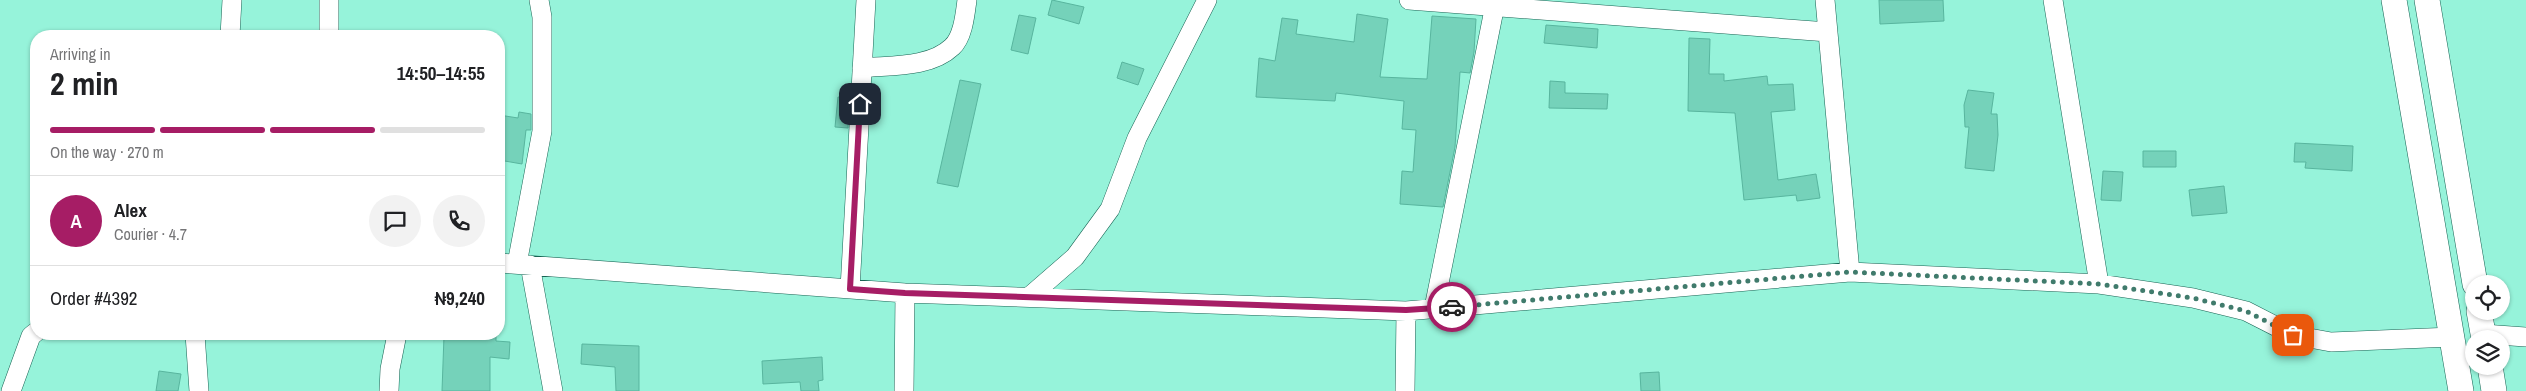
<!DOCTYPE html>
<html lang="en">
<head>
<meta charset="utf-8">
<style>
	:root { --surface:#fff; --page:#f2f2f2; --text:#202124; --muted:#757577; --line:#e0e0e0; --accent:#a61d65 }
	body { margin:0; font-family:"Archivo Narrow",sans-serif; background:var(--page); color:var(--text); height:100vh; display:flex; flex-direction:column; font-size:19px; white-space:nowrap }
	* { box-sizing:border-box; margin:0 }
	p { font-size:16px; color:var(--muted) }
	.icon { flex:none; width:28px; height:28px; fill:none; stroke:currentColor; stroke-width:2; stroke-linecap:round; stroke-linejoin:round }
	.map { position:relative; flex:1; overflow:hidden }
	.drawer { position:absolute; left:30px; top:30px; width:475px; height:310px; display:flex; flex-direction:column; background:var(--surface); border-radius:20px; box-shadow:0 1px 4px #0004 }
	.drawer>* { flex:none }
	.controls { position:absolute; left:2465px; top:275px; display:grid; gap:10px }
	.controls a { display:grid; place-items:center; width:45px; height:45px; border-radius:50%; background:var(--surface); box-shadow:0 1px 4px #0004; font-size:25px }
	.pin { position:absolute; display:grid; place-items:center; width:42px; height:42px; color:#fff; margin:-21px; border-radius:10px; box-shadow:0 2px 8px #0006 }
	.courier { position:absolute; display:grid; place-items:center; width:50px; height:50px; margin:-25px; border:4px solid #a61d65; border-radius:50%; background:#fff; color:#222; box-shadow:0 1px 6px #0007 }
	.overview em { font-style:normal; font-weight:700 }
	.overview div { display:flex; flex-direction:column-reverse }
	.overview { display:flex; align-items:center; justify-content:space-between; height:85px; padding:0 20px }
	h1 { font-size:32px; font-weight:700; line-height:38px }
	.bar { display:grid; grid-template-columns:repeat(4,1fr); gap:8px 5px; align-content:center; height:60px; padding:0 20px }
	.bar i { height:6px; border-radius:4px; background:var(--line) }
	.bar .selected { background:var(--accent) }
	.bar p { grid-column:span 4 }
	.line { display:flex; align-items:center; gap:12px; padding:0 20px; border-top:1px solid var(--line) }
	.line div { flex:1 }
	.round { display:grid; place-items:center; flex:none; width:52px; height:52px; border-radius:26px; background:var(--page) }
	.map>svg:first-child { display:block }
	.building { fill:#75d2ba; stroke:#58b59e }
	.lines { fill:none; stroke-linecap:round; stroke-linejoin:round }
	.minor-casing { stroke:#186454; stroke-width:20 }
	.major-casing { stroke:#186454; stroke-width:26 }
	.minor { stroke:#fff; stroke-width:19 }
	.major { stroke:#fff; stroke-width:25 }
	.done { stroke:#407b6c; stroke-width:5; stroke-dasharray:0 9 }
	.route { stroke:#a61d65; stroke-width:6 }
</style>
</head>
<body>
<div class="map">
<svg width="2526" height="391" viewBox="0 0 2526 391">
	<rect width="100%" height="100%" fill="#96f3da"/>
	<path class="building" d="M1052 0 1084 7 1079 24 1048 15Z
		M1879 0H1943L1944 21 1880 24Z
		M1357 14 1388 19 1380 77 1427 79 1432 16 1476 19 1474 52 1470 73 1460 72 1455 147 1443 207 1400 204 1402 171 1413 172 1416 130 1402 129 1404 101 1336 93 1335 101 1256 97 1259 58 1275 61 1282 18 1298 20 1296 34 1354 42Z
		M1019 15 1036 18 1028 54 1011 50Z
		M1546 25 1598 29 1597 48 1544 43Z
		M1689 38 1710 39 1709 74H1724V81L1767 76 1768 85 1793 84 1795 110 1771 112 1778 180 1816 174 1820 198 1797 201 1796 195 1744 200 1735 113 1688 111Z
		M1122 62 1144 69 1138 85 1117 78Z
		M960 80 981 84 958 187 937 183Z
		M1550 81 1565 82V93L1608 94 1607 109 1549 108Z
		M1968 90 1994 93 1991 114H1997L1998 135 1994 171 1965 168 1969 127H1965L1964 105Z
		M838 97 849 98 848 128 835 127Z
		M519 112 531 114V130H526L522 164 499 160V115L518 118Z
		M2295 143 2353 146 2352 171 2305 168 2306 162H2294Z
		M2143 151H2176V167H2143Z
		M2103 171 2123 172 2121 201 2101 200Z
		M2224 186 2227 213 2192 216 2189 190Z
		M456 334 496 336V341L510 342 509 359 490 357V391H442L444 336H456Z
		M582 344 639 346V391H616L615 367 581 364Z
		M822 357 823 380 818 381 819 391H801L800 382 763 384 762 361Z
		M159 371 181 374 178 391H156Z
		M1659 372 1660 391H1641L1640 373Z"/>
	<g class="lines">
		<defs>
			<path id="minor" d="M1409 0 1828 32
				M1825 0 1850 272
				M2053 0 2099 284
				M230 36 232 0
				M329 36V0
				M862 68C890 65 930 68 952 47 963 37 965 15 967 0
				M499 263 905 293 1406 311 1850 272 2099 284 2193 298 2246 311 2293 335 2331 342 2452 337
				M517 264 542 131V17L539 0
				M530 265 553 391
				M850 289 866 0
				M1029 297 1075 257 1110 209 1137 138 1207 0
				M1434 308 1496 0
				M195 334 199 391
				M2483 334 2526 337
				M11 391 31 336 36 332
				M389 391 390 369 397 334
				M904 391 905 293
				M1405 391 1406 311"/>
			<path id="major" d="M2394 0 2461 391
				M2427 0 2475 284
				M2479 311 2484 339
				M2490 366 2494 391"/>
		</defs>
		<use href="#minor" class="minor-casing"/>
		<use href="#major" class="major-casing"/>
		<use href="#minor" class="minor"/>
		<use href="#major" class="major"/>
	</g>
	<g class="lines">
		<path class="done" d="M1452 307 1850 272 2099 284 2193 298 2246 311 2293 335"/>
		<path class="route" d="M860 104 850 289 905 293 1406 310 1452 307"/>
	</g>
</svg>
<div class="controls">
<a><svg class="icon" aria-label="locate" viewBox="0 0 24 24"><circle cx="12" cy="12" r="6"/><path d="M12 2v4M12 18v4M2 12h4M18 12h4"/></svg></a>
<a><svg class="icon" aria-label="layers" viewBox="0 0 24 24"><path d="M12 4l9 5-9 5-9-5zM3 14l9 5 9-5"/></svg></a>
</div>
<div class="pin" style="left:2293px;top:335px;background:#ea580c"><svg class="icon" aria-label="bag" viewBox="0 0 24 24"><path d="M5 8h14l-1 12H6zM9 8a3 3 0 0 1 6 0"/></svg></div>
<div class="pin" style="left:860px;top:104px;background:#1f2937"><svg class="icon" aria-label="home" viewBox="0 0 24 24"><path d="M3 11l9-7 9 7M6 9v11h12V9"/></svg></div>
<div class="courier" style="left:1452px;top:307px"><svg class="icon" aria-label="car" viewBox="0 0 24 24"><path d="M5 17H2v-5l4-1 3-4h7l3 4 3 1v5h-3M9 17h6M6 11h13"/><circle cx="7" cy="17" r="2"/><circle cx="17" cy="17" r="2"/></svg></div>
<section class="drawer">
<div class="overview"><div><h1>2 min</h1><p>Arriving in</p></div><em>14:50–14:55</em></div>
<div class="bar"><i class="selected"></i><i class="selected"></i><i class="selected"></i><i></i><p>On the way · 270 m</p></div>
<div class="line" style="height:90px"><b class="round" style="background:var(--accent);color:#fff">A</b><div><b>Alex</b><p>Courier · 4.7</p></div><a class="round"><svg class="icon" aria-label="chat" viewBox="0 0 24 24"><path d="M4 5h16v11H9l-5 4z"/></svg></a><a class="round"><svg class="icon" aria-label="phone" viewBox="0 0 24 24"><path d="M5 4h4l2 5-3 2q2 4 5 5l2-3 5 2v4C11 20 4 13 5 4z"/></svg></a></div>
<div class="line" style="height:65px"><div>Order #4392</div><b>₦9,240</b></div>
</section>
</div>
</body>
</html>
